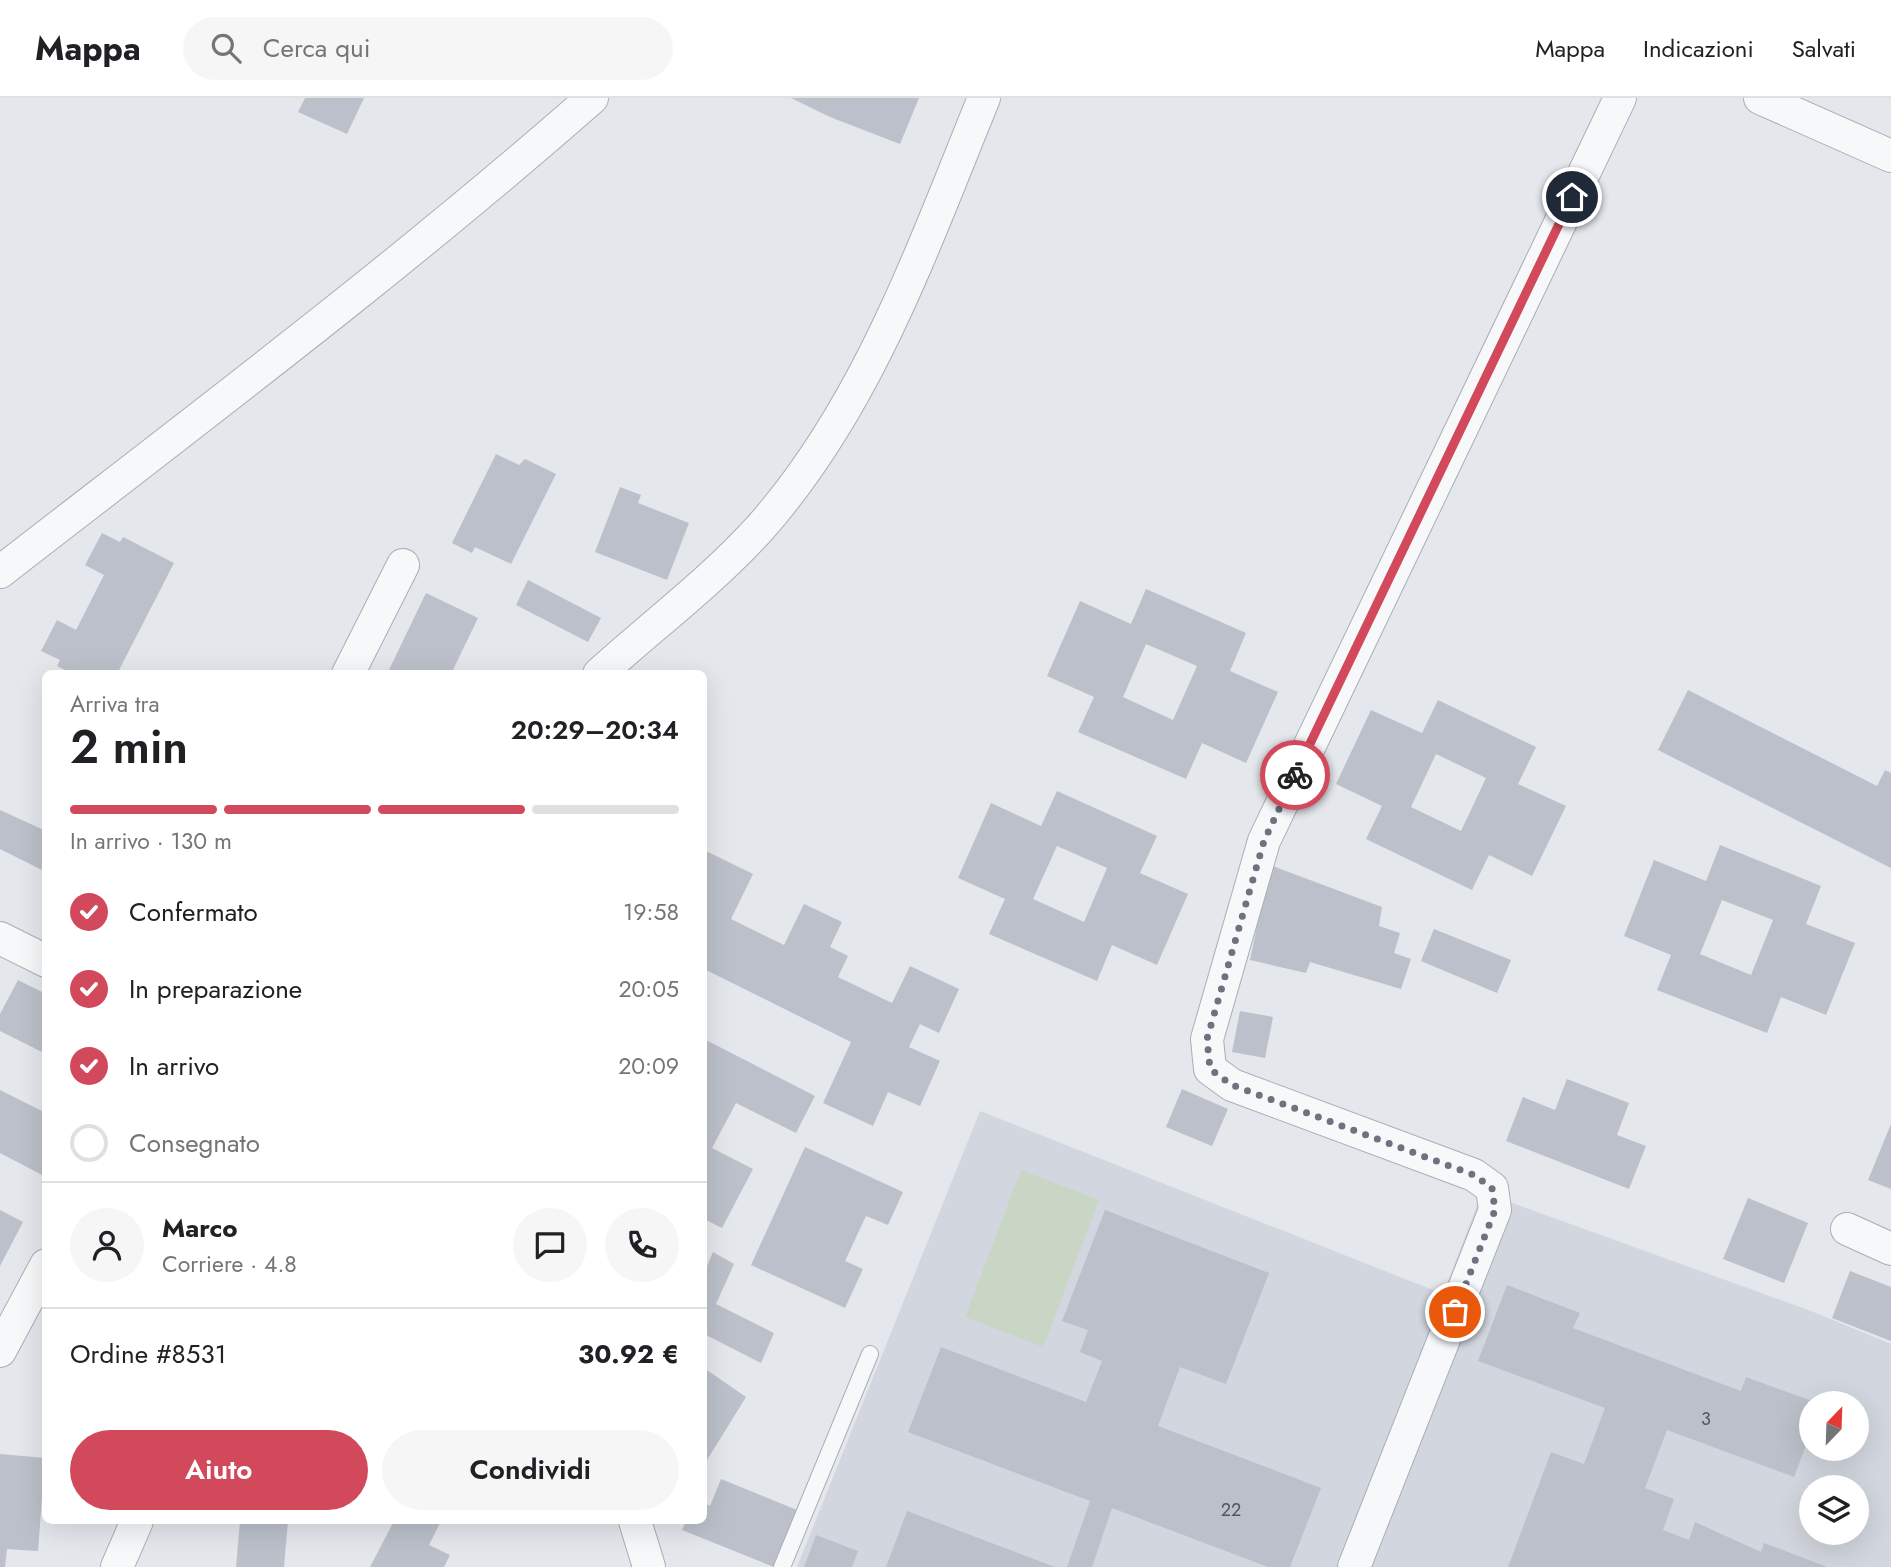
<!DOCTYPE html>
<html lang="it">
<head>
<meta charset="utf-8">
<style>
	:root { --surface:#fff; --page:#f6f6f6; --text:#202124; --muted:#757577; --line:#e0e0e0; --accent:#d1495b }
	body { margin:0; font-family:Jost,sans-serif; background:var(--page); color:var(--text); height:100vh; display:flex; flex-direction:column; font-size:26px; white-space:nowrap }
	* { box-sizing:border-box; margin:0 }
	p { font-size:23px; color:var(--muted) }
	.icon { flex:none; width:38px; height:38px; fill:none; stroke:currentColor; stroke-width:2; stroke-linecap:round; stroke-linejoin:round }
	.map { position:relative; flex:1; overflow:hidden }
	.side { position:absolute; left:42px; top:572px; width:665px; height:854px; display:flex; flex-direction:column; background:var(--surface); border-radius:10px; box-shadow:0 7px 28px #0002 }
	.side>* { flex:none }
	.needle { width:46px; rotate:23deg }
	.buttons { position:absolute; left:1799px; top:1293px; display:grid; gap:14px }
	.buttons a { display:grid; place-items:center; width:70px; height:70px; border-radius:50%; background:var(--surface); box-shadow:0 7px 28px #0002; font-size:35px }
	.pin { position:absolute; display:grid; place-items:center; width:60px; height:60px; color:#fff; margin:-30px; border:4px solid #fff; border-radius:50%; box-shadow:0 2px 7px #0007 }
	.courier { position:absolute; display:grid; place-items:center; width:70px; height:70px; margin:-35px; border:5px solid #d1495b; border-radius:50%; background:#fff; color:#222; box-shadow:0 2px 9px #0007 }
	.headline em { font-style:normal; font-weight:600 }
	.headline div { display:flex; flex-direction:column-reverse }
	.headline { display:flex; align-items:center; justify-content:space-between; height:119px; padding:0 28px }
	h1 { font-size:46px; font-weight:600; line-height:52px }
	.bar { display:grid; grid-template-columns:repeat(4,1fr); gap:10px 7px; align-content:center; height:84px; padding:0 28px }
	.bar i { height:9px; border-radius:5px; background:var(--line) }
	.bar .selected { background:var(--accent) }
	.bar p { grid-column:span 4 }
	.line { display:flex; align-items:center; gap:18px; padding:0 28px; border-top:2px solid var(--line) }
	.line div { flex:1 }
	.round { display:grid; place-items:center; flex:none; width:74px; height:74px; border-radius:37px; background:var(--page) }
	ol { padding:0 28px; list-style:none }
	li { display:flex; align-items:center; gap:21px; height:77px }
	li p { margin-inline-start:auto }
	li .icon { padding:7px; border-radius:50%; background:var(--accent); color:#fff; stroke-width:4 }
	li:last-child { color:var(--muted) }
	li i { width:38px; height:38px; border:4px solid var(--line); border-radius:50% }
	.cta { display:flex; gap:14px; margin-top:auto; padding:14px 28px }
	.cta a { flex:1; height:80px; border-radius:42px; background:var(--accent); color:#fff; font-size:28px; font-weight:600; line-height:80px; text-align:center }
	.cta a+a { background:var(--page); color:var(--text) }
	header { display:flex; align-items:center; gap:42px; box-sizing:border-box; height:98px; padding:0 35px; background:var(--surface); border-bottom:2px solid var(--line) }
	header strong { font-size:33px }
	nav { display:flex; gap:38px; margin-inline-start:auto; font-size:24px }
	.search { width:490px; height:63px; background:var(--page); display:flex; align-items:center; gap:18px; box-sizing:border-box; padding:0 24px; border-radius:38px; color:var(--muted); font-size:26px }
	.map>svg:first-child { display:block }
	.built { fill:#d2d6de; fill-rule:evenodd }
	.green { fill:#c9d6c5 }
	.building { fill:#bbc0ca; fill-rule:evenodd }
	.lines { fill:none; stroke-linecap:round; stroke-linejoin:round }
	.lane-casing { stroke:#a9aeb7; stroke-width:18 }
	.street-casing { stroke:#a9aeb7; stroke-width:34 }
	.lane { stroke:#f7f8fa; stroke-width:16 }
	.street { stroke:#f7f8fa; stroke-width:32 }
	.done { stroke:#6c737f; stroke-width:7; stroke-dasharray:0 12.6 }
	.route { stroke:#d1495b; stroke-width:9 }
	.labels { text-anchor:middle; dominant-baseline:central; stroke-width:6; stroke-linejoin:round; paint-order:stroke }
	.number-label { font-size:18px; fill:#4f5766 }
</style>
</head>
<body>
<header>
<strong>Mappa</strong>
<div class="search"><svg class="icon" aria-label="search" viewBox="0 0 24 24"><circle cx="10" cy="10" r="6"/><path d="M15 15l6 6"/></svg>Cerca qui</div>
<nav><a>Mappa</a><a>Indicazioni</a><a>Salvati</a></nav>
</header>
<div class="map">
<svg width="1891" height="1469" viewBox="0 0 1891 1469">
	<rect width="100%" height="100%" fill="#e4e7ec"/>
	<path class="built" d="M980 1013 1443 1196 1482 1094 1811 1213 1891 1246V1469H797ZM1811 1306H1857V1351H1811ZM1811 1390H1857V1435H1811Z"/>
	<path class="green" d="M1021 1072 1099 1102 1043 1249 965 1219Z"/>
	<path class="building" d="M305 0H364L347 36 298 14Z
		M791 0H919L900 46 830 19Z
		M496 356 519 367 525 361 556 376 511 466 475 449 472 455 452 445Z
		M620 389 641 397 638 405 689 425 667 482 595 454Z
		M102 435 120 444 123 439 174 465 117 576H73L57 568 60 562 41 553 57 522 76 532 104 477 85 467Z
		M528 482 601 520 588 544 516 507Z
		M1146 491 1246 535 1230 573 1278 594 1246 665 1202 645 1186 681 1078 634 1094 599 1047 578 1080 503 1131 526ZM1146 546 1197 568 1173 622 1123 599Z
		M426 495 478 520 451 576H387Z
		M1688 592 1877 688 1885 672 1891 675V770L1658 652Z
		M1438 602 1536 649 1518 686 1566 708 1532 778 1489 757 1472 792 1366 741 1382 708 1336 686 1371 612 1422 635ZM1436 656 1486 680 1461 733 1411 709Z
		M1057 693 1157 738 1140 775 1188 796 1157 867 1112 847 1097 883 989 836 1005 801 958 780 991 705 1041 728ZM1057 748 1107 770 1084 824 1033 801Z
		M0 712 46 733V774L0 751Z
		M1720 747 1821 788 1806 826 1855 845 1826 917 1781 899 1767 935 1657 892 1671 857 1624 838 1654 762 1706 783ZM1722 802 1773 822 1751 877 1700 856Z
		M704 752 753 776 731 821 784 847 804 806 842 824 830 849 848 858 838 879 892 905 910 868 959 891 939 935 920 926 909 949 940 963 920 1008 888 994 873 1028 823 1005 851 944 704 871Z
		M1270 767 1382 809 1379 828 1400 835 1394 855 1411 861 1401 891 1310 864 1306 875 1250 862Z
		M1434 831 1511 862 1497 895 1421 863Z
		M18 882 46 896V956L0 933V916Z
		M1240 913 1273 919 1265 960 1232 954Z
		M704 941 815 998 796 1035 736 1005 712 1050 753 1071 722 1130 704 1121Z
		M1567 981 1629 1005 1617 1037 1646 1048 1629 1091 1506 1043 1523 999 1555 1012Z
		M1182 991 1228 1011 1212 1048 1166 1029Z
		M0 992 46 1015 44 1078 0 1055Z
		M1891 1026V1091L1868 1082Z
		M805 1049 903 1094 888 1127 866 1118 845 1163 863 1171 845 1210 751 1167Z
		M1748 1100 1808 1125 1784 1185 1723 1161Z
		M0 1112 23 1124 0 1168Z
		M1105 1112 1269 1175 1226 1286 1180 1269 1158 1328 1321 1390 1290 1469H1268L1112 1410 1092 1469H1067L1090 1403 908 1334 941 1249 1086 1304 1102 1263 1080 1254 1088 1232 1062 1223Z
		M713 1154 734 1166 716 1206 774 1235 761 1265 704 1236V1175Z
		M1850 1173 1891 1189V1243L1832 1220Z
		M1507 1187 1580 1215 1573 1230 1741 1293 1746 1279 1817 1305 1811 1306V1334L1794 1379 1667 1332 1645 1390 1674 1401 1663 1432 1689 1442 1695 1424 1761 1454 1764 1445 1827 1469H1508L1551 1354 1584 1366 1605 1310 1478 1263Z
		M704 1270 746 1299 707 1362 704 1360Z
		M0 1356 45 1360 38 1453 7 1451 5 1469H0Z
		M721 1381 797 1412 774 1469 682 1432 686 1423H704V1405L710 1408Z
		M907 1413 1055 1469H886Z
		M240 1423H288L284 1469H236Z
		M394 1423H441L429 1447 450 1457 444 1469H370Z
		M816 1437 858 1453 852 1469H804Z"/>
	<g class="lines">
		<defs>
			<path id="lane" d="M782 1469 870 1256"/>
			<path id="street" d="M1760 0 1891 58
				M0 474C200 319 402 167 592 0
				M348 576 403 467
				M599 576C653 527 711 484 760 430 868 308 923 149 984 0
				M0 840 46 863
				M1847 1131 1891 1151
				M0 1253 46 1167
				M635 1423 649 1469
				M117 1469 137 1423
				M1354 1469 1495 1112 1492 1090 1474 1077 1232 987 1210 971 1207 941 1264 743 1620 0"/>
		</defs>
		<use href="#lane" class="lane-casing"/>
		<use href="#street" class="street-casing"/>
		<use href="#lane" class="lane"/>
		<use href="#street" class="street"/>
	</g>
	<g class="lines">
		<path class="done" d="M1295 677 1264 743 1207 941 1210 971 1232 987 1474 1077 1492 1090 1495 1112 1455 1214"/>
		<path class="route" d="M1295 677 1572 99"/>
	</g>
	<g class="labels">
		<g class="number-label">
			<text x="1706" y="1321">3</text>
			<text x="1231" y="1412">22</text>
		</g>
	</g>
</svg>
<div class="buttons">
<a><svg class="needle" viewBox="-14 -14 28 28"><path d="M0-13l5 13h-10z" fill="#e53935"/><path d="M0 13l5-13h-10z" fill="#757577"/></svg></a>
<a><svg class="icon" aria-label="layers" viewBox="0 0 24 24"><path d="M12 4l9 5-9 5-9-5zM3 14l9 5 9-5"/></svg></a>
</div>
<div class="pin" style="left:1455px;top:1214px;background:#ea580c"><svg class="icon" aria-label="bag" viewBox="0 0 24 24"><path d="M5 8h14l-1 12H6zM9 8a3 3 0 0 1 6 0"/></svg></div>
<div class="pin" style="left:1572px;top:99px;background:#1f2937"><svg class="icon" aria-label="home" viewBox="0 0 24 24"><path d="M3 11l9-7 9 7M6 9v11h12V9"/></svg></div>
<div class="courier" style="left:1295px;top:677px"><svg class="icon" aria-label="bike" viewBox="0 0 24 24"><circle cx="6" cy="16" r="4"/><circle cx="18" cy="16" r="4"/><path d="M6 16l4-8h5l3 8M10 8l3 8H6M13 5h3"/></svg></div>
<section class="side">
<div class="headline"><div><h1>2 min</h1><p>Arriva tra</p></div><em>20:29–20:34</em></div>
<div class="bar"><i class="selected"></i><i class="selected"></i><i class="selected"></i><i></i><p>In arrivo · 130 m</p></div>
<ol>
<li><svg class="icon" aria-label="check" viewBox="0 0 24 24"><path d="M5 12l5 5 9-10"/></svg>Confermato<p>19:58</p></li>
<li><svg class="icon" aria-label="check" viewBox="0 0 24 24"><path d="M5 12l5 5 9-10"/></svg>In preparazione<p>20:05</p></li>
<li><svg class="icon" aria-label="check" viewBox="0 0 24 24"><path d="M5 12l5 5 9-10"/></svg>In arrivo<p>20:09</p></li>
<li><i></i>Consegnato</li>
</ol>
<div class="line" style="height:126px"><a class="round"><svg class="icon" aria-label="person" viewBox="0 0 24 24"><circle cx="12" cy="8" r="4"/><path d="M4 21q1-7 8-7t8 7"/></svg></a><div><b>Marco</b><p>Corriere · 4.8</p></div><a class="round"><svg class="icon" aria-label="chat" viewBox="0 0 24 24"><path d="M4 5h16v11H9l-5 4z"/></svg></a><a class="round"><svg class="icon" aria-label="phone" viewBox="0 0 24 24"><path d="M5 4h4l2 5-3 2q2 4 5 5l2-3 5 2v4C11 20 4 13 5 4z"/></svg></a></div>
<div class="line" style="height:91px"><div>Ordine #8531</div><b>30.92 €</b></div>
<div class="cta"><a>Aiuto</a><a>Condividi</a></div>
</section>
</div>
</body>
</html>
